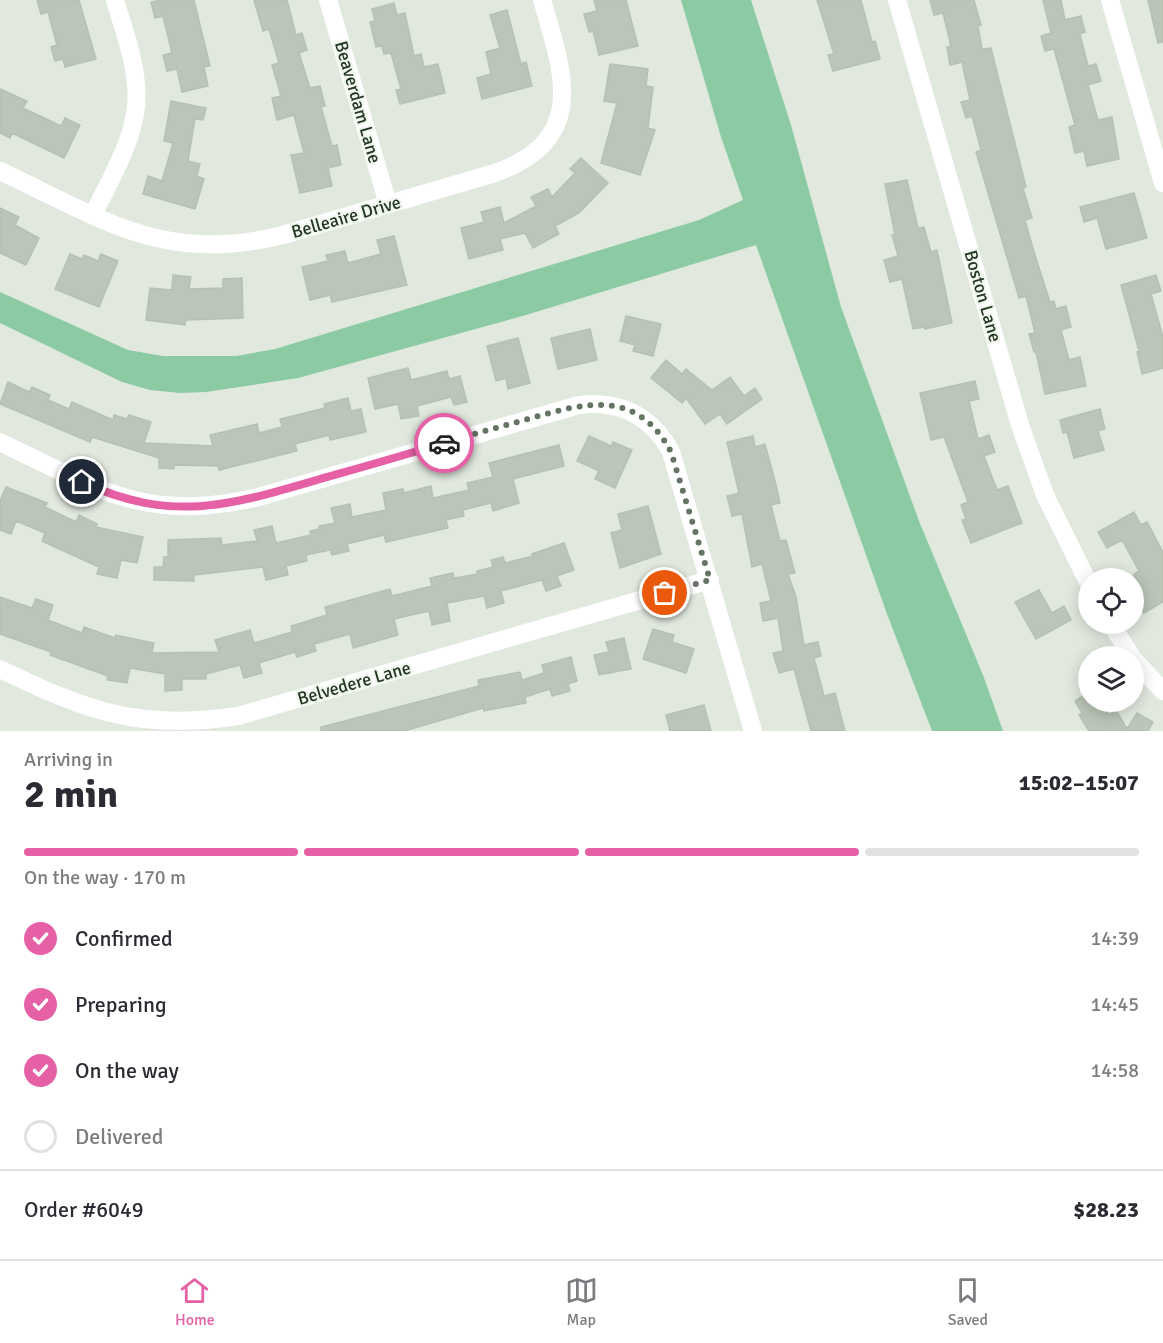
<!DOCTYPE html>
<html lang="en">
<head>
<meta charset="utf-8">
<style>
	:root { --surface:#fff; --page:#f2f2f3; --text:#2b2b33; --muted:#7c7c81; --line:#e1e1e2; --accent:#e660a6 }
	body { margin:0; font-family:Signika,sans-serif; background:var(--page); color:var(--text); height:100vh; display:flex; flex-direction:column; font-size:22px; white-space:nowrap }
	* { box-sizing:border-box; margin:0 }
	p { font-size:20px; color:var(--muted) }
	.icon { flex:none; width:33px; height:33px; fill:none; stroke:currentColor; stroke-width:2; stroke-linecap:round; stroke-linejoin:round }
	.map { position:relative; height:731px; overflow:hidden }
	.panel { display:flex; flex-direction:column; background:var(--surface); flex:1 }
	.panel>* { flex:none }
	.buttons { position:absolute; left:1078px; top:568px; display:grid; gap:12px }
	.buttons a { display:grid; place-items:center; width:66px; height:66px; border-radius:50%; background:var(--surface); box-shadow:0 3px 15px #0003; font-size:30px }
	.pin { position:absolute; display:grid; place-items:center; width:51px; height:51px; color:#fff; margin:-26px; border:3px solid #fff; border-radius:50%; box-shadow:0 2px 6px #0007 }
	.courier { position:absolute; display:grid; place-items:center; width:60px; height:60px; margin:-30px; border:4px solid #e660a6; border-radius:50%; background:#fff; color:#222; box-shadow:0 2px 8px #0007 }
	.summary em { font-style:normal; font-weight:800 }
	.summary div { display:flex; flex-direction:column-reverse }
	.summary { display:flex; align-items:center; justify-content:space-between; height:102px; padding:0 24px }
	h1 { font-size:39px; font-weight:800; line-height:45px }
	.bar { display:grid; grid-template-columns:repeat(4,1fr); gap:9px 6px; align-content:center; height:72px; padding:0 24px }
	.bar i { height:8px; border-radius:4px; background:var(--line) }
	.bar .current { background:var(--accent) }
	.bar p { grid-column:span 4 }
	.line { display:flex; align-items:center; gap:15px; padding:0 24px; border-top:2px solid var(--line) }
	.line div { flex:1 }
	ol { padding:0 24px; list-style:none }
	li { display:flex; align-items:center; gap:18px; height:66px }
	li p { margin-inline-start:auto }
	li .icon { padding:6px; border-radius:50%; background:var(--accent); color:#fff; stroke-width:4 }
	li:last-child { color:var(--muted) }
	li i { width:33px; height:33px; border:3px solid var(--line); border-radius:50% }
	.tabs { display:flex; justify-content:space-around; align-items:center; height:84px; border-top:2px solid var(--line); background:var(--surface); font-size:16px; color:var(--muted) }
	.tabs a { display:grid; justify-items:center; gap:3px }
	.tabs .current { color:var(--accent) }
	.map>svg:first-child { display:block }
	.water { fill:#8bcaa3 }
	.building { fill:#bac6b7; stroke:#b5c2b2; stroke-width:1.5 }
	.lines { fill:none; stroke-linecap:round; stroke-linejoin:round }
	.minor { stroke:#fff; stroke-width:18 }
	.done { stroke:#657564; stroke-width:6; stroke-dasharray:0 10.8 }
	.route { stroke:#e660a6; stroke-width:8 }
	.labels { text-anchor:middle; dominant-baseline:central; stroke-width:4.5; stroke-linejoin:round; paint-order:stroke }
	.street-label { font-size:18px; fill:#223721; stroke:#f1f6ef }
</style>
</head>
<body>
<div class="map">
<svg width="1163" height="731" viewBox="0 0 1163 731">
	<rect width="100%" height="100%" fill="#e1e9df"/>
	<path class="water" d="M681 0H751L791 125 841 307 919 521 983 675 1003 731H932L887 614 756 245 526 315 298 378 206 392 180 393 150 390 122 382 0 323V292L128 350 163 356H236L275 349 699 220 743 200 721 137Z"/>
	<path class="building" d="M37 0H79L96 59 65 67 63 59 55 61 51 47 57 45 48 12 41 14Z
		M160 0H194L210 66 204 67 208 86 182 92 177 69 167 71 163 55 172 53 163 16 155 18 151 2Z
		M254 0H287L296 35 302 33 307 50 299 53 310 88 320 86 325 106 321 107 332 146 337 145 341 165 328 168 332 186 300 193 291 155 304 153 294 115 277 120 272 98 281 96 272 65 279 63 269 29 263 31Z
		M594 0H626L638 46 599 55 593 31 589 32 584 14 597 11Z
		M817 0H861L872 42 875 41 880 59 833 71 828 55 834 54Z
		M930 0H974L981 25 978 26 982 49 991 48 1026 187 1023 188 1032 218 1025 220 1034 252 1050 302 1054 301 1056 309 1066 306 1071 327 1061 330 1069 360 1080 357 1086 386 1045 394 1036 352H1034L1029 334 1035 333 1026 296 1019 298 976 152 981 150 972 116 966 118 961 102 970 100 962 62 950 65 947 47 951 46 943 13 934 15Z
		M1043 0H1061L1065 20 1081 16 1085 32 1080 34 1088 66 1096 64 1101 81 1088 85 1098 120 1112 117 1119 159 1087 166 1084 151 1075 153 1069 127 1075 125 1054 49 1045 51 1041 36 1051 33Z
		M1148 0H1163V42L1158 43Z
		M394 3 397 15 405 13 414 56 421 54 424 67 438 64 445 93 400 104 396 90 401 89 391 53 384 54 382 46 376 47 370 22 375 21 372 9Z
		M507 10 521 64 526 62 532 86 482 99 477 78 491 74 486 52 500 48 490 15Z
		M610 64 648 69 646 86 653 87 648 128 655 130 640 175 601 163 617 103 604 101Z
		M0 89 27 101 23 108 61 126 65 118 80 125 64 158 12 133 10 138 0 133Z
		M171 101 206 108 203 120 195 119 188 161 200 164 197 176 204 179 195 209 143 194 148 176 162 181 173 143 164 141Z
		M581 158 608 183 579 213 555 226 559 234 533 248 525 233 500 239 503 250 469 259 461 228 484 222 481 212 500 207 504 223 536 206 531 197 548 189 552 197 575 173 570 169Z
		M907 180 918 228 924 227 931 252 937 250 952 323 925 329V327L913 329 902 279 890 282 884 260 898 256 892 235H895L885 184Z
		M1134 193 1147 238 1106 249 1097 218 1084 222 1080 207Z
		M0 208 19 217 15 225 39 238 26 265 0 253Z
		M394 236 407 285 332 302 330 295 310 300 302 267 328 261 326 255 345 251 348 263 381 254 377 240Z
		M70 254 82 259 84 255 98 261 101 254 118 261 99 307 55 289Z
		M173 275 191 277 189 289 223 288V279L242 278 243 318 186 320 185 325 146 320 150 288 172 290Z
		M1156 275 1161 291 1151 294 1163 337V368L1142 374 1137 352 1139 351 1121 285Z
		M626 316 661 324 653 356 633 351 635 345 620 341Z
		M590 329 597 360 558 369 551 338Z
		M518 338 530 383 508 389 506 378 496 381 487 346Z
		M666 360 682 374 686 369 712 390 730 377 744 396 755 388 762 399 727 424 720 414 705 424 686 398 682 403 651 378Z
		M408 368 411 380 447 371 449 379 460 376 467 402 454 405 451 397 417 406 419 416 401 419 398 404 375 409 368 378Z
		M975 381 979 399 969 401 978 439 989 435 995 452 984 456 997 490 1008 486 1022 523 971 543 962 520 966 519 961 505 968 502 944 437 931 440 920 393Z
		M8 382 29 392 32 387 50 395 48 400 69 409 72 402 113 420 114 415 127 419 129 415 151 422 144 443 213 446 210 435 257 424 259 433 282 427 280 419 325 408 324 404 348 398 351 411 361 409 366 432 330 440 329 435 295 444 297 451 219 470 218 466 174 465V469L159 468V458L92 437 90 442 0 404Z
		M1100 409 1105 429 1098 431 1104 450 1074 458 1067 432 1063 433 1060 420Z
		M589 436 611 446 613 442 632 450 615 488 595 479 599 471 577 461Z
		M753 436 755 447 765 444 776 485 780 503 771 505 780 541 786 540 795 573 788 574 796 597 804 645 818 642 821 656 814 658 824 696 835 693 845 731H811L794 669 779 673 773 653 783 651 778 618 763 621 760 603 771 601 762 564 752 567 742 514 732 516 727 496 739 493 727 442Z
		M559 445 564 466 513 479 519 503 493 511 491 503 463 510 464 516 446 520 448 528 386 542 384 535 347 544 349 551 332 555 330 550 306 555 307 561 286 566 288 575 266 580 263 567 194 575V581L154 580V567H163L164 557H168V540L221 538 222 545 257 541 254 530 272 526 276 543 311 535 310 531 320 529 319 526 335 523 331 508 350 504 352 517 386 510 383 493 403 489 404 493 431 486 433 498 469 490 467 483 493 477 489 463Z
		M6 487 47 503 45 507 76 522 79 515 97 524 96 527 143 537 137 563 121 560 117 578 97 574 99 567 42 541 45 533 16 521 11 534 0 530V501Z
		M648 506 661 554 620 568 611 533 622 530 618 514Z
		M1134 512 1141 525 1147 522 1163 552V602L1144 613 1134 597V574L1139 571 1122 540 1107 548 1098 532Z
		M564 543 574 570 557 576 561 586 546 591 542 580 501 591 504 603 487 608 484 596 447 603 450 621 432 625 429 611 394 619 398 635 353 648 350 634 314 644 316 651 297 657 295 652 259 663 262 673 244 678 240 665 206 674V679H182V690L165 691V674L130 668 127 683 107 680 108 676 50 655 51 652 0 634V597L32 608 36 599 53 605 48 620 82 633 84 627 115 638 116 635 154 643 152 653 219 652 215 640 250 630 254 643 292 632 291 626 327 615 325 607 390 589 392 596 432 586 430 578 453 573 454 578 478 574 477 571 493 567 491 560 503 557 505 563 533 556 532 554Z
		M1039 590 1052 613 1064 606 1071 620 1036 639 1015 602Z
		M653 629 674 635 672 642 694 649 686 673 643 659Z
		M624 638 631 669 599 675 594 655 609 652 606 642Z
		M571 657 577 681 568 684 570 691 552 696 550 689 525 697 526 703 484 711 483 708 404 731H321V727L479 686 478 680 520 672 522 680 544 673 542 665Z
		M1089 692V702H1101L1109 715 1116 710 1127 729 1137 713 1153 722 1148 731H1089L1079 715 1082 713 1075 701Z
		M704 705 711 731H670L666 715Z"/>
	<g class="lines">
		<path class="minor" d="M328 0 388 204
			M897 0 1020 425 1045 495 1089 584
			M1110 0 1163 183
			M0 171C103 219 164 265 283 235L495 173C588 140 564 75 542 0
			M93 215C112 175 141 131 136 85 134 56 123 28 115 0
			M0 442C98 489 148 525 262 496L579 405C619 400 652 416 671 452L753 731
			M1111 624 1132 657
			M1134 660 1163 691
			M0 669C87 711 139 731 238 716L710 580"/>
	</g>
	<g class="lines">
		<path class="done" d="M444 443C471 435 498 427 525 420 582 403 637 387 671 452L710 580 665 593"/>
		<path class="route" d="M82 482C171 523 228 506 317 480 359 468 402 456 444 443"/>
	</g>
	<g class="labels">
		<g class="street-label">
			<text transform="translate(358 102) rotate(74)">Beaverdam Lane</text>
			<text transform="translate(346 217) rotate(-16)">Belleaire Drive</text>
			<text transform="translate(983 296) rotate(74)">Boston Lane</text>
			<text transform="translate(354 683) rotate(-16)">Belvedere Lane</text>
		</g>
	</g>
</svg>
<div class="buttons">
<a><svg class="icon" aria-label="locate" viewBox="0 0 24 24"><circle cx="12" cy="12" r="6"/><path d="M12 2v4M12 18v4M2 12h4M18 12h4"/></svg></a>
<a><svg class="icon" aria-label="layers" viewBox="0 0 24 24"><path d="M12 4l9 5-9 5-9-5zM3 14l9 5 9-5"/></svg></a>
</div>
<div class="pin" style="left:665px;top:593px;background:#ea580c"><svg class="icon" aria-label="bag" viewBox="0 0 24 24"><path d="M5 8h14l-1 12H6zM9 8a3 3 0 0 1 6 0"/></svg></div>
<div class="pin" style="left:82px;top:482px;background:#1f2937"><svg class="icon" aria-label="home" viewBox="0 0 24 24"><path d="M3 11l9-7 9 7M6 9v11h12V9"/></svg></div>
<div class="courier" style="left:444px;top:443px"><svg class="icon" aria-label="car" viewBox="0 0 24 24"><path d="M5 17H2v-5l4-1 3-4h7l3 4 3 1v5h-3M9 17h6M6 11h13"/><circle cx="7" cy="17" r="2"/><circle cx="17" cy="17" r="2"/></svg></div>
</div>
<section class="panel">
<div class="summary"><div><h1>2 min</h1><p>Arriving in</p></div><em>15:02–15:07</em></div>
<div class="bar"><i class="current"></i><i class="current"></i><i class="current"></i><i></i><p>On the way · 170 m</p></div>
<ol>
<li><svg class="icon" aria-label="check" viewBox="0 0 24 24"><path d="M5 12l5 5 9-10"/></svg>Confirmed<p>14:39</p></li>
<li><svg class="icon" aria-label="check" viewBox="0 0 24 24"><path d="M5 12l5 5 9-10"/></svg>Preparing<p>14:45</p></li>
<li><svg class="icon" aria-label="check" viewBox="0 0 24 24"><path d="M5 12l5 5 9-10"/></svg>On the way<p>14:58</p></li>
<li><i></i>Delivered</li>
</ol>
<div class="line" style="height:78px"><div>Order #6049</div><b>$28.23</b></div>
</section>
<nav class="tabs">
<a class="current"><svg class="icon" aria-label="home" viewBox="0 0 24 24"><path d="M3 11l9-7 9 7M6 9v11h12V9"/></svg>Home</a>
<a><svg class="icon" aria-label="map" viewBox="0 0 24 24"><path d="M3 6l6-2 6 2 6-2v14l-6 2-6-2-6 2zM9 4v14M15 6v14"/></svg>Map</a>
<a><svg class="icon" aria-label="saved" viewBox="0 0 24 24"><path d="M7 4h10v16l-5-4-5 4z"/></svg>Saved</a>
</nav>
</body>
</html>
